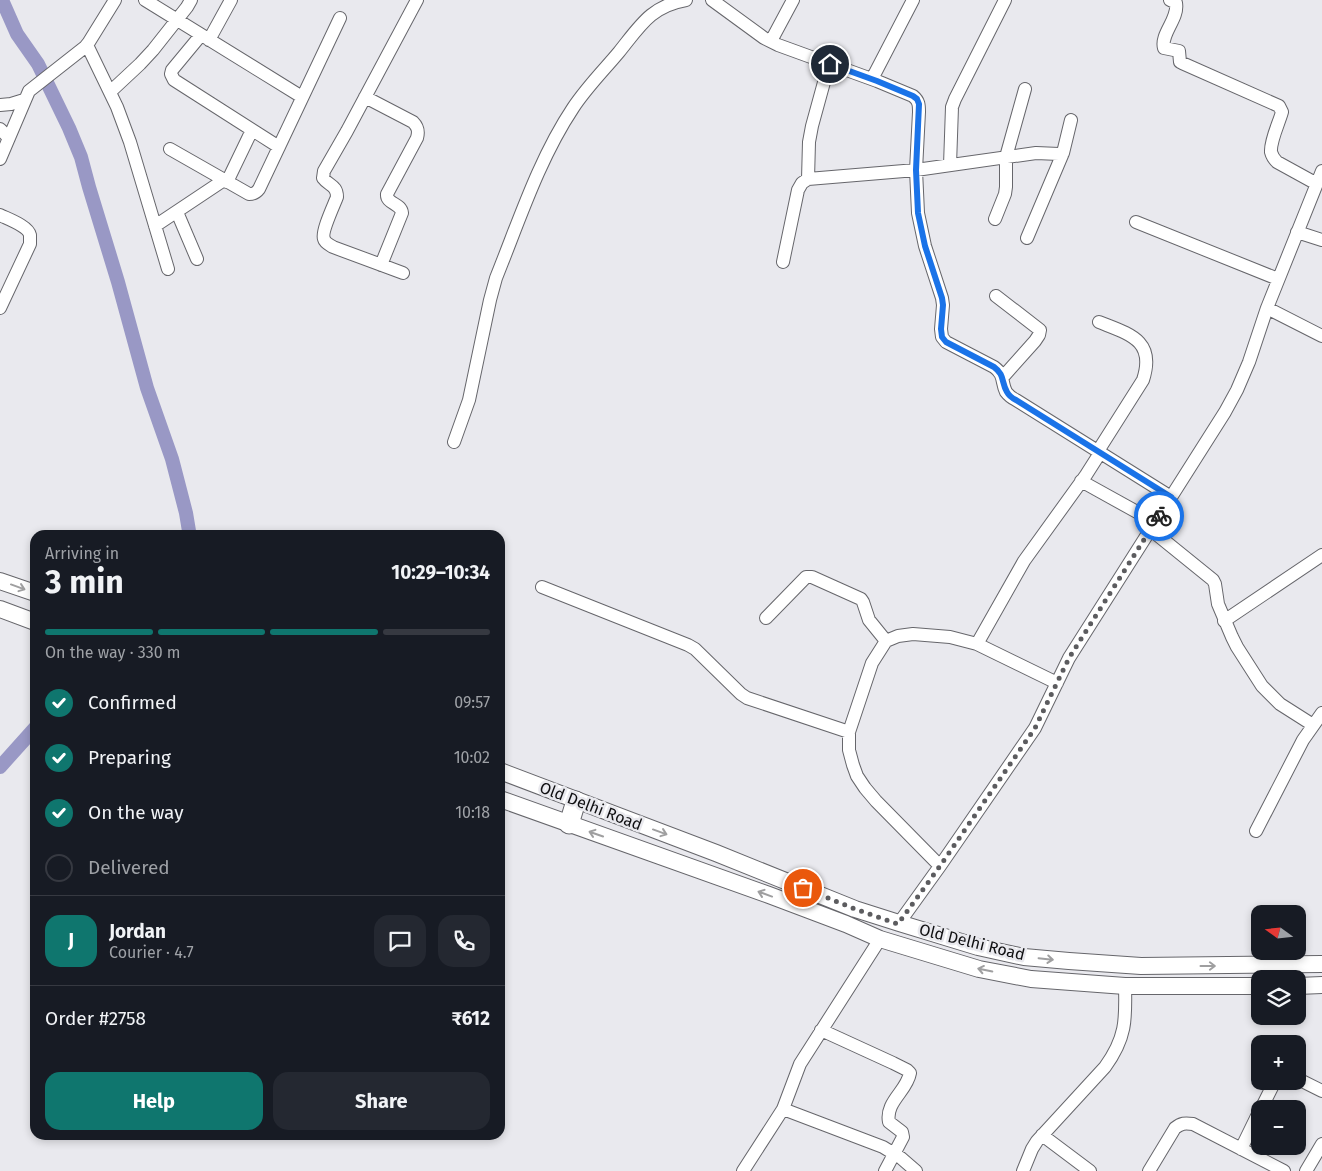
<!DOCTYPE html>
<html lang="en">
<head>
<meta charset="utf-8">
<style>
	:root { --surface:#171b24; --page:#242831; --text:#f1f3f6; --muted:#9ea1a6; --line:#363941; --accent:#0f766e }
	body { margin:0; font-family:"Fira Sans",sans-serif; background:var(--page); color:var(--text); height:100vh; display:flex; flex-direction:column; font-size:19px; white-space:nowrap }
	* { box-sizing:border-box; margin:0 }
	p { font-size:16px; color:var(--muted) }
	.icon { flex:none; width:28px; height:28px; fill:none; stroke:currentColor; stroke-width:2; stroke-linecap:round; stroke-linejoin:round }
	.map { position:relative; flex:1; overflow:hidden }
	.side { position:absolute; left:30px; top:530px; width:475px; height:610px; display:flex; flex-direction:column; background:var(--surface); border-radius:15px; box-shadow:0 2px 8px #0003 }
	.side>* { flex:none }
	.needle { width:32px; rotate:285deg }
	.tools { position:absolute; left:1251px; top:905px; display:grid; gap:10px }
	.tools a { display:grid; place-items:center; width:55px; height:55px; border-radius:10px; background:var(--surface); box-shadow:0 2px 8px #0003; font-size:25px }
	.pin { position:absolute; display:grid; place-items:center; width:42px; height:42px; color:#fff; margin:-21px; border:2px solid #fff; border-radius:50%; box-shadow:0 1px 5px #0007 }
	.courier { position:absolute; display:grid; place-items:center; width:50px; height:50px; margin:-25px; border:4px solid #1a73e8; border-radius:50%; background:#fff; color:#222; box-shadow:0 1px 6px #0007 }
	.overview em { font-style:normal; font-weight:700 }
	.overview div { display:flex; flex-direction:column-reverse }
	.overview { display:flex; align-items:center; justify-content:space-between; height:85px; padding:0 15px }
	h1 { font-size:32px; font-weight:700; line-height:38px }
	.bar { display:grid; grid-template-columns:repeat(4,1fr); gap:8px 5px; align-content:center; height:60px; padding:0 15px }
	.bar i { height:6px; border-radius:4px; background:var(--line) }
	.bar .current { background:var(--accent) }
	.bar p { grid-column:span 4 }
	.line { display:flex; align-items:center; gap:12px; padding:0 15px; border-top:1px solid var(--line) }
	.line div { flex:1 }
	.round { display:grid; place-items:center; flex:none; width:52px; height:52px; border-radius:15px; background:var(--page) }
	ol { padding:0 15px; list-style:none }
	li { display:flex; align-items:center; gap:15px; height:55px }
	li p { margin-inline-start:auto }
	li .icon { padding:5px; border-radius:50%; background:var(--accent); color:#fff; stroke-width:4 }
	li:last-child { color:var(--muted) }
	li i { width:28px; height:28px; border:2px solid var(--line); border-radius:50% }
	.cta { display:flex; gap:10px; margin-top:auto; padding:10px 15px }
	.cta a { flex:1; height:58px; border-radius:15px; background:var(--accent); color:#fff; font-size:20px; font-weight:700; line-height:58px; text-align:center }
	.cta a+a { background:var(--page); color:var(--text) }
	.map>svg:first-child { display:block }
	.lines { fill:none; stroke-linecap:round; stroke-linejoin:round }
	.canal { stroke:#9998c5; stroke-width:14 }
	.minor-casing { stroke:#66666b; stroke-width:14 }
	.major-casing { stroke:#66666b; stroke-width:18 }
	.highway-casing { stroke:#66666b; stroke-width:21 }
	.minor { stroke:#fff; stroke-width:12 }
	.major { stroke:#fff; stroke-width:16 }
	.highway { stroke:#fff; stroke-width:19 }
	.oneway { stroke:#9f9fa0 }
	.done { stroke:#5c5c5f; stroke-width:5; stroke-dasharray:0 9 }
	.route { stroke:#1a73e8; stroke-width:6 }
	.labels { text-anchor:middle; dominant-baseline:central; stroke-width:5; stroke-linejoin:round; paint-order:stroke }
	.street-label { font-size:16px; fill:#101012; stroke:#e9e9ee }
</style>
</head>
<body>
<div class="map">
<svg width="1322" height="1171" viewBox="0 0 1322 1171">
	<rect width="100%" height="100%" fill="#e9e9ee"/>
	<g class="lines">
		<path class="canal" d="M2 0 17 34 38 64 69 128 81 157 89 187 118 282 147 388 172 459 186 513 189 531V535
			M0 767 35 728"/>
		<defs>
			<path id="minor" d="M145 0 302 97
				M712 0 764 38 778 45 877 81 913 96C919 101 919 105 919 112L916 170 918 213 925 246 942 298 943 305 941 329 942 337 946 342 994 367C1005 375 1001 382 1006 392 1009 396 1012 398 1016 400L1171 497
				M1170 0 1176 3C1179 19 1160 34 1164 48L1179 51 1180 62 1182 63 1279 106 1282 112C1279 123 1270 141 1271 152 1272 156 1274 159 1277 162L1317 184
				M201 35 172 70 171 74 174 80 279 147
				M209 40 231 0
				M771 41 793 0
				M87 45 117 107 130 142 168 269
				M872 79 913 0
				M110 92 140 64 153 50 187 7 191 0
				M365 97 413 122C418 127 419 131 417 138L387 194C386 204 401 203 402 213L381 265
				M0 105 11 104 24 100
				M0 129 9 138
				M170 149 249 194C254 194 256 193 259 189L340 18
				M0 159 29 91 85 47 89 42 115 0
				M950 165 952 107 955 99 1005 0
				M808 179 809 142 812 126 829 64
				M227 182 252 130
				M177 212 197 259
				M0 215C8 219 28 226 30 235 30 237 30 242 30 244L0 308
				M995 219 1005 194 1006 187V157L1025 89
				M1136 222 1278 279
				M155 226 224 180
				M1297 232 1322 240
				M1027 238 1063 153
				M783 262 798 190 802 183 808 179 916 170 1036 153 1059 154 1063 153 1071 120
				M403 273 333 247C330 245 325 243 324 239 321 232 334 205 337 197 337 185 329 186 323 178L324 171 347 131 417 0
				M996 296 1040 330 1039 335 1035 341 1002 378
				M1267 308 1322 336
				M454 442 469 400 490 300 496 278C519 221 539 159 573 108 586 88 604 70 619 52 640 26 651 6 686 0
				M1098 451 1143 380C1156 340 1129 334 1099 322
				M1081 481 1155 522
				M1150 529 1213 580 1215 584 1218 604 1232 637 1237 647 1262 686 1280 704 1313 725
				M542 587 688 645 695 649 741 694 747 698 849 732
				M766 618 806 577H812L861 599 863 602 869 620 886 641
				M1224 621 1322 555
				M977 644 1024 561 1086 475 1100 453
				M1256 831 1303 740 1322 713
				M940 866 876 801 865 788 857 776 853 765 849 750V732L872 663 886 641 898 636 913 634 950 637 977 644 1057 683
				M899 923 940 866 1035 728 1069 658 1225 412 1237 390 1249 362 1267 308 1322 171
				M821 1030 893 1063 907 1070 910 1073C907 1091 885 1102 889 1122L902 1132 903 1137 885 1171
				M1298 1079 1322 1091
				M783 1109 883 1147 901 1158 916 1171
				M1261 1109 1275 1081
				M1042 1135 1090 1171
				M1241 1149 1260 1110
				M743 1171 783 1109 800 1064 880 939
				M1023 1171 1032 1149 1037 1141 1105 1067C1126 1038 1126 1020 1125 986
				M1149 1171 1175 1128C1181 1123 1185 1123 1193 1124L1284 1171
				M1306 1171 1322 1144"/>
			<path id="major" d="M0 581 35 593
				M0 609 35 622
				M500 771 716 853 855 909 899 923 978 947 1024 957 1069 961 1141 966 1322 964
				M500 799 769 895 846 924 880 939 979 969 1031 979 1125 986H1260
				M1298 986 1322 985"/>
			<path id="highway" d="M569 824 576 801"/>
		</defs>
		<use href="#minor" class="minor-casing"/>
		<use href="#major" class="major-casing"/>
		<use href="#highway" class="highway-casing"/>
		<use href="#minor" class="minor"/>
		<use href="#major" class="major"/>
		<use href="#highway" class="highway"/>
	</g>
	<defs><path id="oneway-shaft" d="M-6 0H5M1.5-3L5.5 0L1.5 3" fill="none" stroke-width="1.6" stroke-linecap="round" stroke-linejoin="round" transform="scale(1.25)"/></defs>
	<g class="oneway">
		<use href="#oneway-shaft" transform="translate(18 587) rotate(20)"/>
		<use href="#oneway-shaft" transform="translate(660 832) rotate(20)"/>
		<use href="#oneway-shaft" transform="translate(596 834) rotate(-161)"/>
		<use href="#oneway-shaft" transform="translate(765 894) rotate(-160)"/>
		<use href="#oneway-shaft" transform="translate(1046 959) rotate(6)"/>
		<use href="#oneway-shaft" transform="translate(1208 966)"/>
		<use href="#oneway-shaft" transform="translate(985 970) rotate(-168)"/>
	</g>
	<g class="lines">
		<path class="done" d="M803 888 855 909 898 924 940 866 1035 728 1069 658 1159 516"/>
		<path class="route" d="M830 64 877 81 913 96 917 99 919 104 916 170 918 213 925 246 942 298 943 305 941 329 942 337 946 342 994 367C1005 375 1001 382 1007 392 1009 396 1012 398 1016 400L1171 497 1159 516"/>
	</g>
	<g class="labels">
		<g class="street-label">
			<text transform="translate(591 806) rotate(21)">Old Delhi Road</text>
			<text transform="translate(972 942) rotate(14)">Old Delhi Road</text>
		</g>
	</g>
</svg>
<div class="tools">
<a><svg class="needle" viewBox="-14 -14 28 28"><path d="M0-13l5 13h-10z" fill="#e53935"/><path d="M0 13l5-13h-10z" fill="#9ea1a6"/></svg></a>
<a><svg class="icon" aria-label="layers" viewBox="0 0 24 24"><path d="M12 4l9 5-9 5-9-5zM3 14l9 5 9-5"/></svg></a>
<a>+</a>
<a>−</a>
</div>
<div class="pin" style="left:803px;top:888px;background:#ea580c"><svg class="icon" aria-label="bag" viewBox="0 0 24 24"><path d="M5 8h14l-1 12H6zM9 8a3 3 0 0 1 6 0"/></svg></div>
<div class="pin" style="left:830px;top:64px;background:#1f2937"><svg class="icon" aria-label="home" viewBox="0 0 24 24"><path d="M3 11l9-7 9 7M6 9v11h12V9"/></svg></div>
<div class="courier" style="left:1159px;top:516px"><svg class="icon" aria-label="bike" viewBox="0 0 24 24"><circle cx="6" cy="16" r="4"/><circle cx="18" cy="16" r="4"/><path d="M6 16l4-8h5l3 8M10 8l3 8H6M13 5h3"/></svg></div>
<section class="side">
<div class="overview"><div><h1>3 min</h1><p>Arriving in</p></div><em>10:29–10:34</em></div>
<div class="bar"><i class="current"></i><i class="current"></i><i class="current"></i><i></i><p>On the way · 330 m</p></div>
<ol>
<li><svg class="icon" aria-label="check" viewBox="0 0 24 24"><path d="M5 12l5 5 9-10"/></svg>Confirmed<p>09:57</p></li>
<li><svg class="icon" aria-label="check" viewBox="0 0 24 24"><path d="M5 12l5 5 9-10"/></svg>Preparing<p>10:02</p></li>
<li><svg class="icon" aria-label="check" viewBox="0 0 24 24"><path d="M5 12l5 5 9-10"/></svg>On the way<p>10:18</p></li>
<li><i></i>Delivered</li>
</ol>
<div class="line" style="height:90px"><b class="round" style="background:var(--accent);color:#fff">J</b><div><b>Jordan</b><p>Courier · 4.7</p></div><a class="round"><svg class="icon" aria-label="chat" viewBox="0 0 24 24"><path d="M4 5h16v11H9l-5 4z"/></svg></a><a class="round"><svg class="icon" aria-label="phone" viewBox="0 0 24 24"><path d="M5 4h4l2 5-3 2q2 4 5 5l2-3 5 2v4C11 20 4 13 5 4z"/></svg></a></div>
<div class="line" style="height:65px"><div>Order #2758</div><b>₹612</b></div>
<div class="cta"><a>Help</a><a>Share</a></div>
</section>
</div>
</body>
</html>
